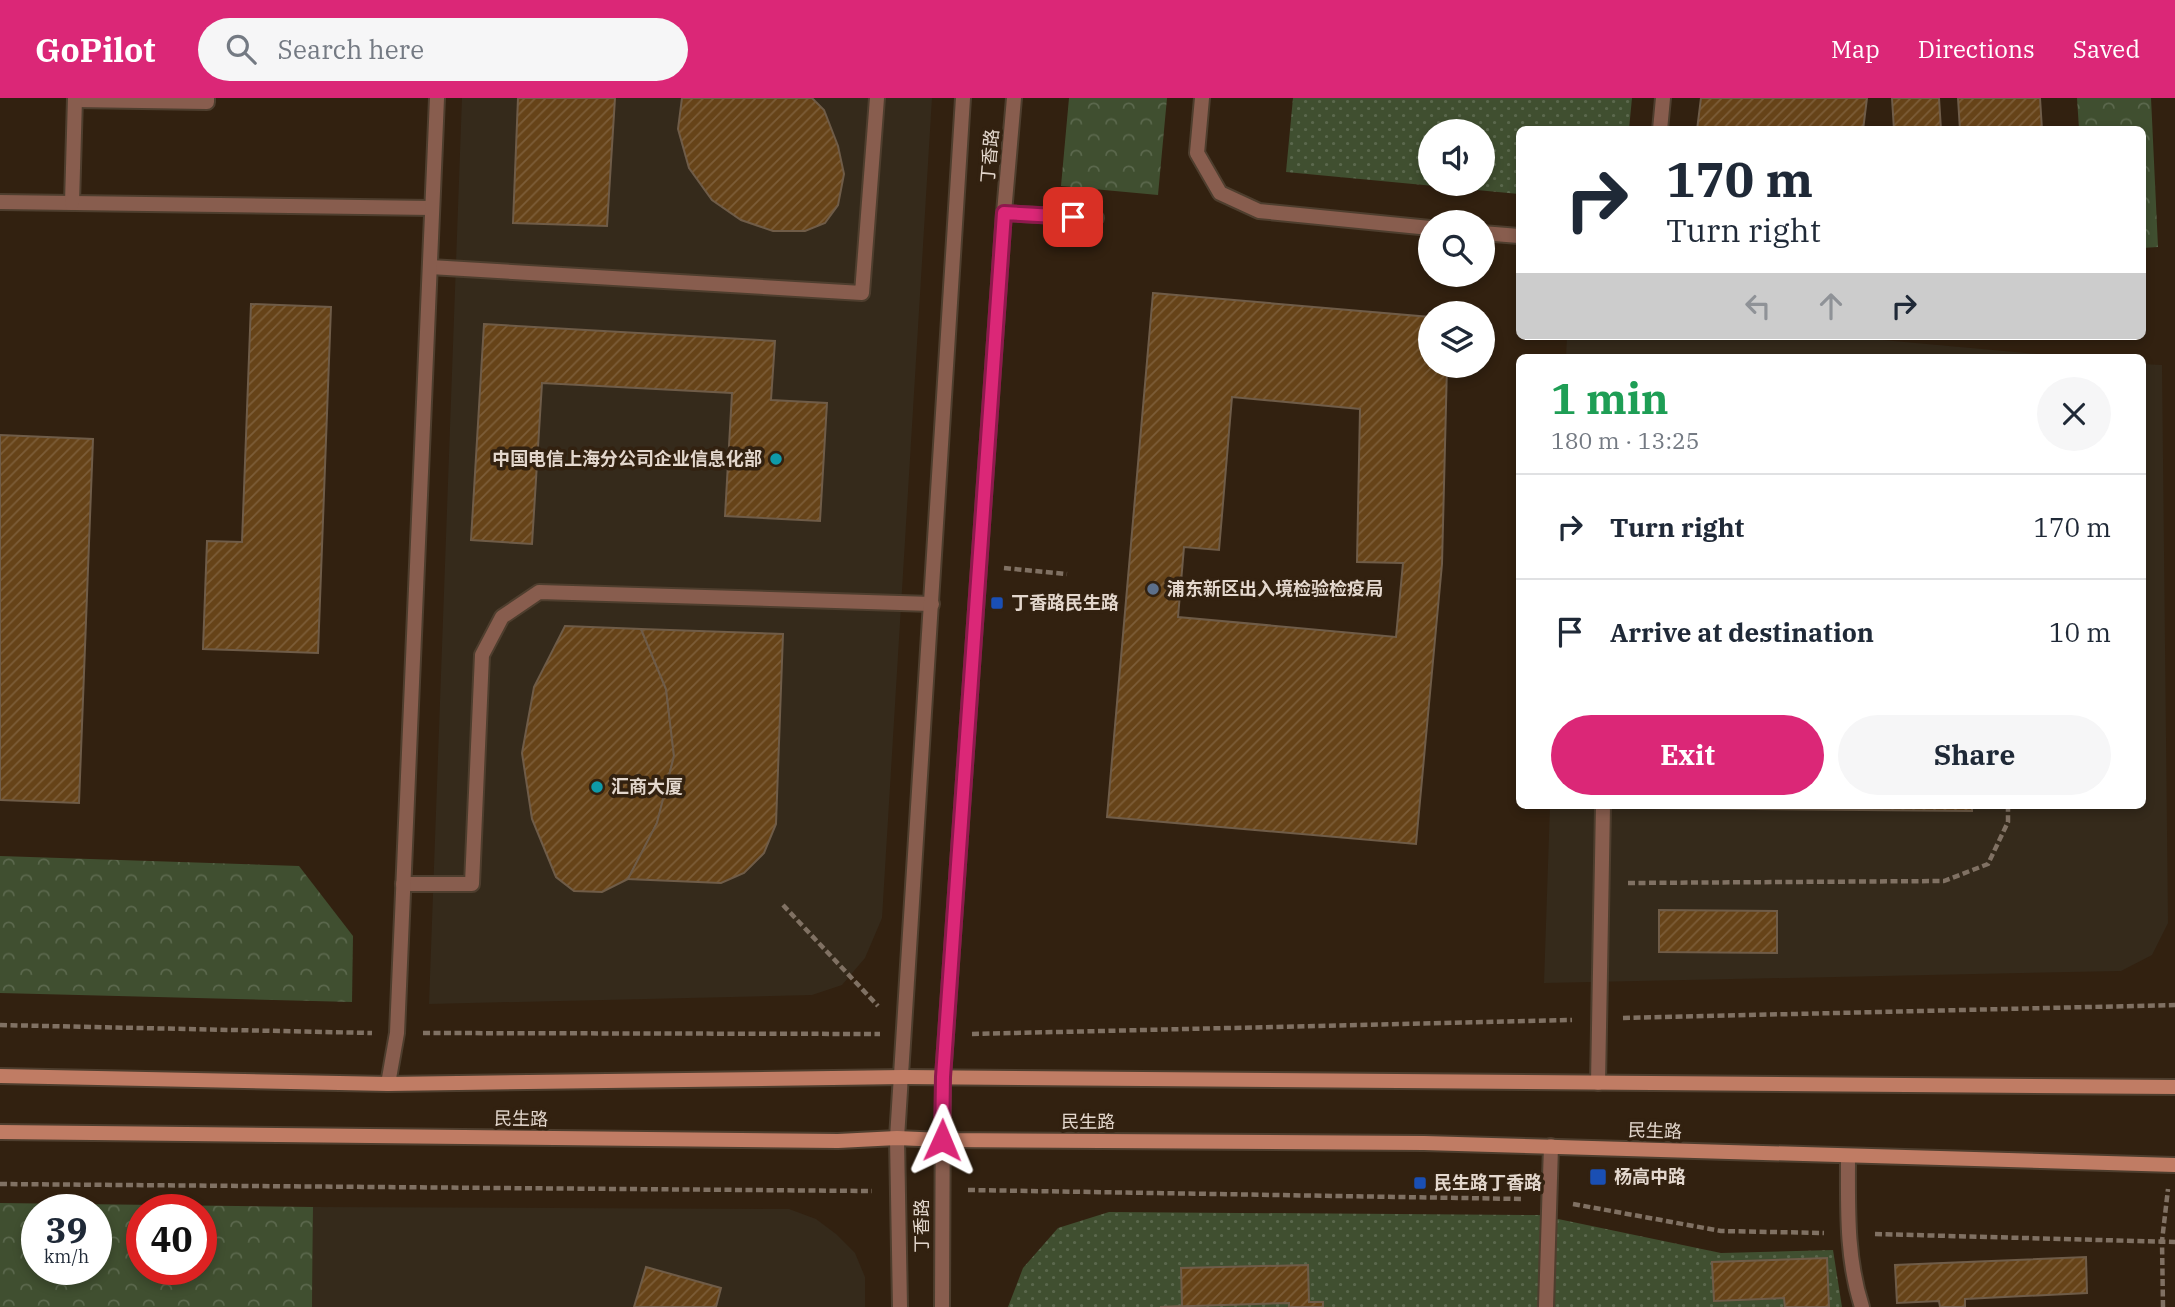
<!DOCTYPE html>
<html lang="en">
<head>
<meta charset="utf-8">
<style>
  :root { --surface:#fff; --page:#f6f6f7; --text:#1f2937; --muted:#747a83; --line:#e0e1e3; --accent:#db2777 }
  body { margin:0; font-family:"IBM Plex Serif","Noto Sans SC",serif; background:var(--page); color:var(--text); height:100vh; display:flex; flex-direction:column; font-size:26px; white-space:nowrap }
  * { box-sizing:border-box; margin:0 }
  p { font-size:23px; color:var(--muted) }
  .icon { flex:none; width:38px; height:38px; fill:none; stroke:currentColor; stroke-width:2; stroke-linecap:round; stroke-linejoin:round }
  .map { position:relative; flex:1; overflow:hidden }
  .details { position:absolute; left:1516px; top:256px; width:630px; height:455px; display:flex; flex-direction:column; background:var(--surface); border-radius:10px; box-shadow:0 4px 10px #0003 }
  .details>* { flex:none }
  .guide { position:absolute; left:1516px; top:28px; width:630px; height:214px; border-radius:10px; box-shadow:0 4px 10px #0003; background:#fff; color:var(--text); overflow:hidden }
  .fabs { position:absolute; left:1418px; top:21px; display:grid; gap:14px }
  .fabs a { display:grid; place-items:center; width:77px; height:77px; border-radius:50%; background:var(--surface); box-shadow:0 4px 10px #0003; font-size:35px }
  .speed { position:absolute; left:21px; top:1096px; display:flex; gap:14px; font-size:35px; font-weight:700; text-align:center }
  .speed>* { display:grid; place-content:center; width:91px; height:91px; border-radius:50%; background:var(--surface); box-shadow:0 4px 10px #0003; line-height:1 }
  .speed small { font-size:18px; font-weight:400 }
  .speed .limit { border:10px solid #d22; background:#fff; color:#111 }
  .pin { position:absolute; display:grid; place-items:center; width:60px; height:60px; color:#fff; margin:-30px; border-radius:14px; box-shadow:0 4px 10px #0006 }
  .me { position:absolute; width:77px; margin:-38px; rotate:1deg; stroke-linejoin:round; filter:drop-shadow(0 0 5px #0008) }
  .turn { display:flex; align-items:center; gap:24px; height:147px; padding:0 35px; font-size:32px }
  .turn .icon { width:91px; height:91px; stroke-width:2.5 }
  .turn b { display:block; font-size:49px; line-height:60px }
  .lanes { display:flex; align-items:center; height:66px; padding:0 35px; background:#0003; justify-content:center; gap:35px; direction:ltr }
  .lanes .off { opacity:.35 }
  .round { display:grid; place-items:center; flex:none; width:74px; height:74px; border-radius:37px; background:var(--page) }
  .overview { display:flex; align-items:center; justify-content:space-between; height:119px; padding:0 35px }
  h1 { font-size:42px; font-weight:700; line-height:52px; color:#1e9e55 }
  .action { display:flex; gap:14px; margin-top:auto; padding:14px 35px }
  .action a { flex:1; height:80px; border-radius:42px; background:var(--accent); color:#fff; font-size:28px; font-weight:700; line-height:80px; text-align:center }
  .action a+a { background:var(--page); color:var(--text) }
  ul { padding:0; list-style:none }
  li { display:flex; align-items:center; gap:21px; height:105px; padding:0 35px; border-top:2px solid var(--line) }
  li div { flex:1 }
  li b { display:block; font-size:26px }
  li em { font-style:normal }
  header { display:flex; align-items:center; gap:42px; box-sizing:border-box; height:98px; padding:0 35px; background:var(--accent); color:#fff }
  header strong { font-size:33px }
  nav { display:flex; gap:38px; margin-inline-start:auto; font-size:24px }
  .search { width:490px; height:63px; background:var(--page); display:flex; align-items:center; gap:18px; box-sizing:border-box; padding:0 24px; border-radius:38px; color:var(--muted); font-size:26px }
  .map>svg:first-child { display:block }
  .commercial { fill:#352a1b }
  .grass { fill:url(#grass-dots); fill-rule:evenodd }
  .forest { fill:url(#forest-crowns); fill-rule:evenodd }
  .building { fill:url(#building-hatch); stroke:#6f5c48; stroke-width:2; fill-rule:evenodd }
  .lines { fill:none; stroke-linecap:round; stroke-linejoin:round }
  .service-casing { stroke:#4e3e2e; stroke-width:18 }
  .tertiary-casing { stroke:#4e3e2e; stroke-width:18 }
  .secondary-casing { stroke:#4e3e2e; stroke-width:18 }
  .path { stroke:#807163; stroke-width:4.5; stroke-dasharray:7 3.5; stroke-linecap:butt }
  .service { stroke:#885d4e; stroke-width:14 }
  .tertiary { stroke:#885d4e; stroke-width:14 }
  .secondary { stroke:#c07c64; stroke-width:14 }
  .route-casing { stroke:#8e194d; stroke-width:18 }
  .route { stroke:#db2777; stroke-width:12 }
  .culture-dot { fill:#0f9aa8; stroke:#322110; stroke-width:2.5 }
  .service-dot { fill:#5c6f8a; stroke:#322110; stroke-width:2.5 }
  .transit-dot { fill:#1a4fb4; stroke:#322110; stroke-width:2.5 }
  .labels { text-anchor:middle; stroke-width:7; stroke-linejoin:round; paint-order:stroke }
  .street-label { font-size:18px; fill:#e3d7cd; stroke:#322110 }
  .poi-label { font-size:18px; font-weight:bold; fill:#e3d7cd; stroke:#322110; text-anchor:start }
</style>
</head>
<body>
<header>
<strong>GoPilot</strong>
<div class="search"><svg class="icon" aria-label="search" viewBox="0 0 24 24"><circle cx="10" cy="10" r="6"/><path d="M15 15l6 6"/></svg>Search here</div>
<nav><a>Map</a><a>Directions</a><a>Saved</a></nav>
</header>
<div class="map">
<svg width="2175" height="1209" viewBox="0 0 2175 1209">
  <defs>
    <pattern id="grass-dots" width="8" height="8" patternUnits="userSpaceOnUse" patternTransform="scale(1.75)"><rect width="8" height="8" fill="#404f30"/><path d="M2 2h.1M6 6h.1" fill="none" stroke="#5b684d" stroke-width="1.8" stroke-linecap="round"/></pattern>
    <pattern id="forest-crowns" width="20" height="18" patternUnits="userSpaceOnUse" patternTransform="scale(1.75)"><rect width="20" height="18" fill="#404f30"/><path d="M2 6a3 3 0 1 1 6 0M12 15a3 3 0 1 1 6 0" fill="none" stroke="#5b684d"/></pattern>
    <pattern id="building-hatch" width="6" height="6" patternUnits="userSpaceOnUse" patternTransform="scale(1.75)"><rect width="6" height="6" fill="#664318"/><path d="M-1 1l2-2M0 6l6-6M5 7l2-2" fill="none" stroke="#7c5d38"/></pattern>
  </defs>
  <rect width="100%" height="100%" fill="#322110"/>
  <g class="commercial">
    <polygon points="462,0 932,0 882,820 865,860 842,887 812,897 429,906"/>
    <polygon points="1567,238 1839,238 2070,259 1566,259"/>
    <polygon points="2142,266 2162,267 2168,825 2152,857 2121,873 1544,885 1550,707 2142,707"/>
    <polygon points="313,1109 789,1111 816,1121 836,1136 855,1155 865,1179 865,1209 312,1209"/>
  </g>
  <g class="grass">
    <path d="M1293,0H1632L1629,31L1519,32V96L1286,74ZM1430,33H1482V86H1430Z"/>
    <polygon points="1109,1114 1539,1117 1721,1155 1833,1152 1842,1209 1008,1209 1023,1170 1058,1130"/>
  </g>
  <g class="forest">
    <polygon points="1069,0 1167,0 1158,97 1061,88"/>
    <polygon points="2077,0 2151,0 2158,149 2142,150 2142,32 2079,31"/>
    <polygon points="0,758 299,768 353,838 352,904 0,895"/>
    <path d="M0,1105L313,1109L312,1209H0ZM37,1111H96V1171H37ZM142,1111H201V1171H142Z"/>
  </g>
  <g class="building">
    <polygon points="518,0 615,0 607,128 513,125"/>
    <polygon points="682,0 812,0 824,12 838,48 844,76 838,107 825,125 805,133 773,133 741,122 712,102 689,70 678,31"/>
    <polygon points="1701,0 1867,0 1863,32 1697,32"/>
    <polygon points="1892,0 1939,0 1941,32 1894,32"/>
    <polygon points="1958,0 2040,0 2042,32 1960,32"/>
    <path d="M1153,195L1430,219V268H1447L1442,466L1416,746L1107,719ZM1232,299L1360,311L1357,464L1403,465L1396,539L1178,519L1184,449L1219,452Z"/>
    <polygon points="251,206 331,209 318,555 203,551 207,443 242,444"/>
    <polygon points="484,226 775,243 771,302 827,305 820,423 725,418 732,295 542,285 532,446 471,442"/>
    <polygon points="0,337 93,341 79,705 0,702"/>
    <polygon points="565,528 641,531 666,591 674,658 657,725 628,781 602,794 574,793 556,779 532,721 522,655 534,589"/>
    <polygon points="641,531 783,536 776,726 764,755 744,775 721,785 628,781 657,725 674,658 666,591"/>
    <polygon points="1646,707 1972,707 1972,713 1646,710"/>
    <polygon points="1659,812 1777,813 1777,855 1659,854"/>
    <polygon points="2086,1159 2087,1195 1965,1201 1965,1209 1940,1209 1939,1203 1897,1205 1895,1167"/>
    <polygon points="1827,1160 1829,1209 1785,1209 1784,1200 1714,1203 1712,1164"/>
    <polygon points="1308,1167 1309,1204 1323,1204 1323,1209 1289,1209 1289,1205 1160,1209 1182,1208 1181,1170"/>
    <polygon points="646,1169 721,1190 716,1209 634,1209"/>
  </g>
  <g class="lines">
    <defs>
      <g id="service">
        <polyline points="1202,0 1197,55 1220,95 1259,113 1430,130"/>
        <polyline points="75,2 207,4 207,0"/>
        <polyline points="1660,32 1663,0"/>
        <polyline points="0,104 432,110"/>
        <polyline points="72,105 75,0"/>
        <polyline points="1004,115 1096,120"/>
        <polyline points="1482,135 1519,138"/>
        <polyline points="430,169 862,195 877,0"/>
        <polyline points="403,786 472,786 482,557 502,519 539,494 932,506"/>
        <polyline points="1598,985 1603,707"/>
        <polyline points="388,986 397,935 437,0"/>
        <path d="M1848,1058C1848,1109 1846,1160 1862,1209"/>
        <polyline points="1546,1209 1551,1048"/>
      </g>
      <g id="tertiary">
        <polyline points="900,1209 897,1040 963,0"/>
        <polyline points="942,1209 943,979 1004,115 1014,0"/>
      </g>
      <g id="secondary">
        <polyline points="0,978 388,986 903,979 2175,989"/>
        <polyline points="0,1034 838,1043 897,1040 942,1042 1424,1045 2175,1067"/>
      </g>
    </defs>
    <use href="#service" class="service-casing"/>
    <use href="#tertiary" class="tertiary-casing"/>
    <use href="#secondary" class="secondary-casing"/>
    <g class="path">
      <polyline points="1004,470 1067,476"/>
      <polyline points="1628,785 1944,783 1988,766 2008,724 2008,707"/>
      <polyline points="783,807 878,908"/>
      <polyline points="1623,920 2175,907"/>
      <polyline points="0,927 372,935"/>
      <polyline points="423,935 880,936"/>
      <polyline points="972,936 1572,922"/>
      <polyline points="0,1086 872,1093"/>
      <polyline points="968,1092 1523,1101"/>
      <polyline points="1573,1106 1721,1133 1824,1135"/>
      <polyline points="1875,1136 2175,1144"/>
      <polyline points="2163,1209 2162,1143 2168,1091"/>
    </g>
    <use href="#service" class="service"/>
    <use href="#tertiary" class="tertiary"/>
    <use href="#secondary" class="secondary"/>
  </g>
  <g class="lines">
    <defs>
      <polyline id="route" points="942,1042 943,979 1004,115 1073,119"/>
    </defs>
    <use href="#route" class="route-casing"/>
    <use href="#route" class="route"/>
  </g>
  <g class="culture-dot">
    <circle cx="776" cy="361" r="7"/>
    <circle cx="597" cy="689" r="7"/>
  </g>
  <circle class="service-dot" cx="1153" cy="491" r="7"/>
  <g class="transit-dot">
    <rect x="990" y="498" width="14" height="14" rx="3.5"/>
    <rect x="1589" y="1070" width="18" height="18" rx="3.5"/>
    <rect x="1413" y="1078" width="14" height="14" rx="3.5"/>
  </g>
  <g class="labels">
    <g class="street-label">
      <text transform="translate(990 58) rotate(-85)" y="6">丁香路</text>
      <text transform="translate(521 1021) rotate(1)" y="6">民生路</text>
      <text x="1088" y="1030">民生路</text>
      <text transform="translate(1655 1033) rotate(2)" y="6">民生路</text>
      <text transform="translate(922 1128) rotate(-90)" y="6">丁香路</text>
    </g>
    <g class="poi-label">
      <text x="762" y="367" text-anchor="end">中国电信上海分公司企业信息化部</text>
      <text x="1167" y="497">浦东新区出入境检验检疫局</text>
      <text x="1011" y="511">丁香路民生路</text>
      <text x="611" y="695">汇商大厦</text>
      <text x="1614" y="1085">杨高中路</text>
      <text x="1434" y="1091">民生路丁香路</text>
    </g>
  </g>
</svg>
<div class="fabs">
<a><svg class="icon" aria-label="sound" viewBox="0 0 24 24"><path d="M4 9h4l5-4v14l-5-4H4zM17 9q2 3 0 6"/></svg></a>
<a><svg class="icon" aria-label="search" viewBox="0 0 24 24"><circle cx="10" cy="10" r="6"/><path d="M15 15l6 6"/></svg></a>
<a><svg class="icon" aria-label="layers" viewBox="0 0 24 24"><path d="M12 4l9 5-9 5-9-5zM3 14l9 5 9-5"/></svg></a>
</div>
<div class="speed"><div>39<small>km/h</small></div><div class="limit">40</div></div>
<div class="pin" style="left:1073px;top:119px;background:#d93025"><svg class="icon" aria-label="arrive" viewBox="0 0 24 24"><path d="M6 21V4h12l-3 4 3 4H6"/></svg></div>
<svg class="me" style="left:942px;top:1042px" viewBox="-20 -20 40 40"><path d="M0-17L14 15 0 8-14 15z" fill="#db2777" stroke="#fff" stroke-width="4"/></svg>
<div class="guide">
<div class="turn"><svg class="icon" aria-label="right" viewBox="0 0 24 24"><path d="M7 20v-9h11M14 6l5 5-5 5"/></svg><div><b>170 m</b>Turn right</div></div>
<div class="lanes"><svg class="icon off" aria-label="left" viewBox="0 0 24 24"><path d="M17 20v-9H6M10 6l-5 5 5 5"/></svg><svg class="icon off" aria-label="ahead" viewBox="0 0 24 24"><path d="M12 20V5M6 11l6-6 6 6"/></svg><svg class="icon" aria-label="right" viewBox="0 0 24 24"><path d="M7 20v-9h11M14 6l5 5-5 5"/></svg></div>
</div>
<section class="details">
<div class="overview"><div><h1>1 min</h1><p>180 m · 13:25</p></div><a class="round"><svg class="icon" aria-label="close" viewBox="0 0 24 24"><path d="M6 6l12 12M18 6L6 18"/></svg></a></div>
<ul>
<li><svg class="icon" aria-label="right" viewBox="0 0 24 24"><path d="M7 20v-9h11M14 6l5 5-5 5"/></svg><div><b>Turn right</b></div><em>170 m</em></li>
<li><svg class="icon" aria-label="arrive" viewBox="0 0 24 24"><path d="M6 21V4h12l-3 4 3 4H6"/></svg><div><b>Arrive at destination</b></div><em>10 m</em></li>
</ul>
<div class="action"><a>Exit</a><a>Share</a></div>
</section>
</div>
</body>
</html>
